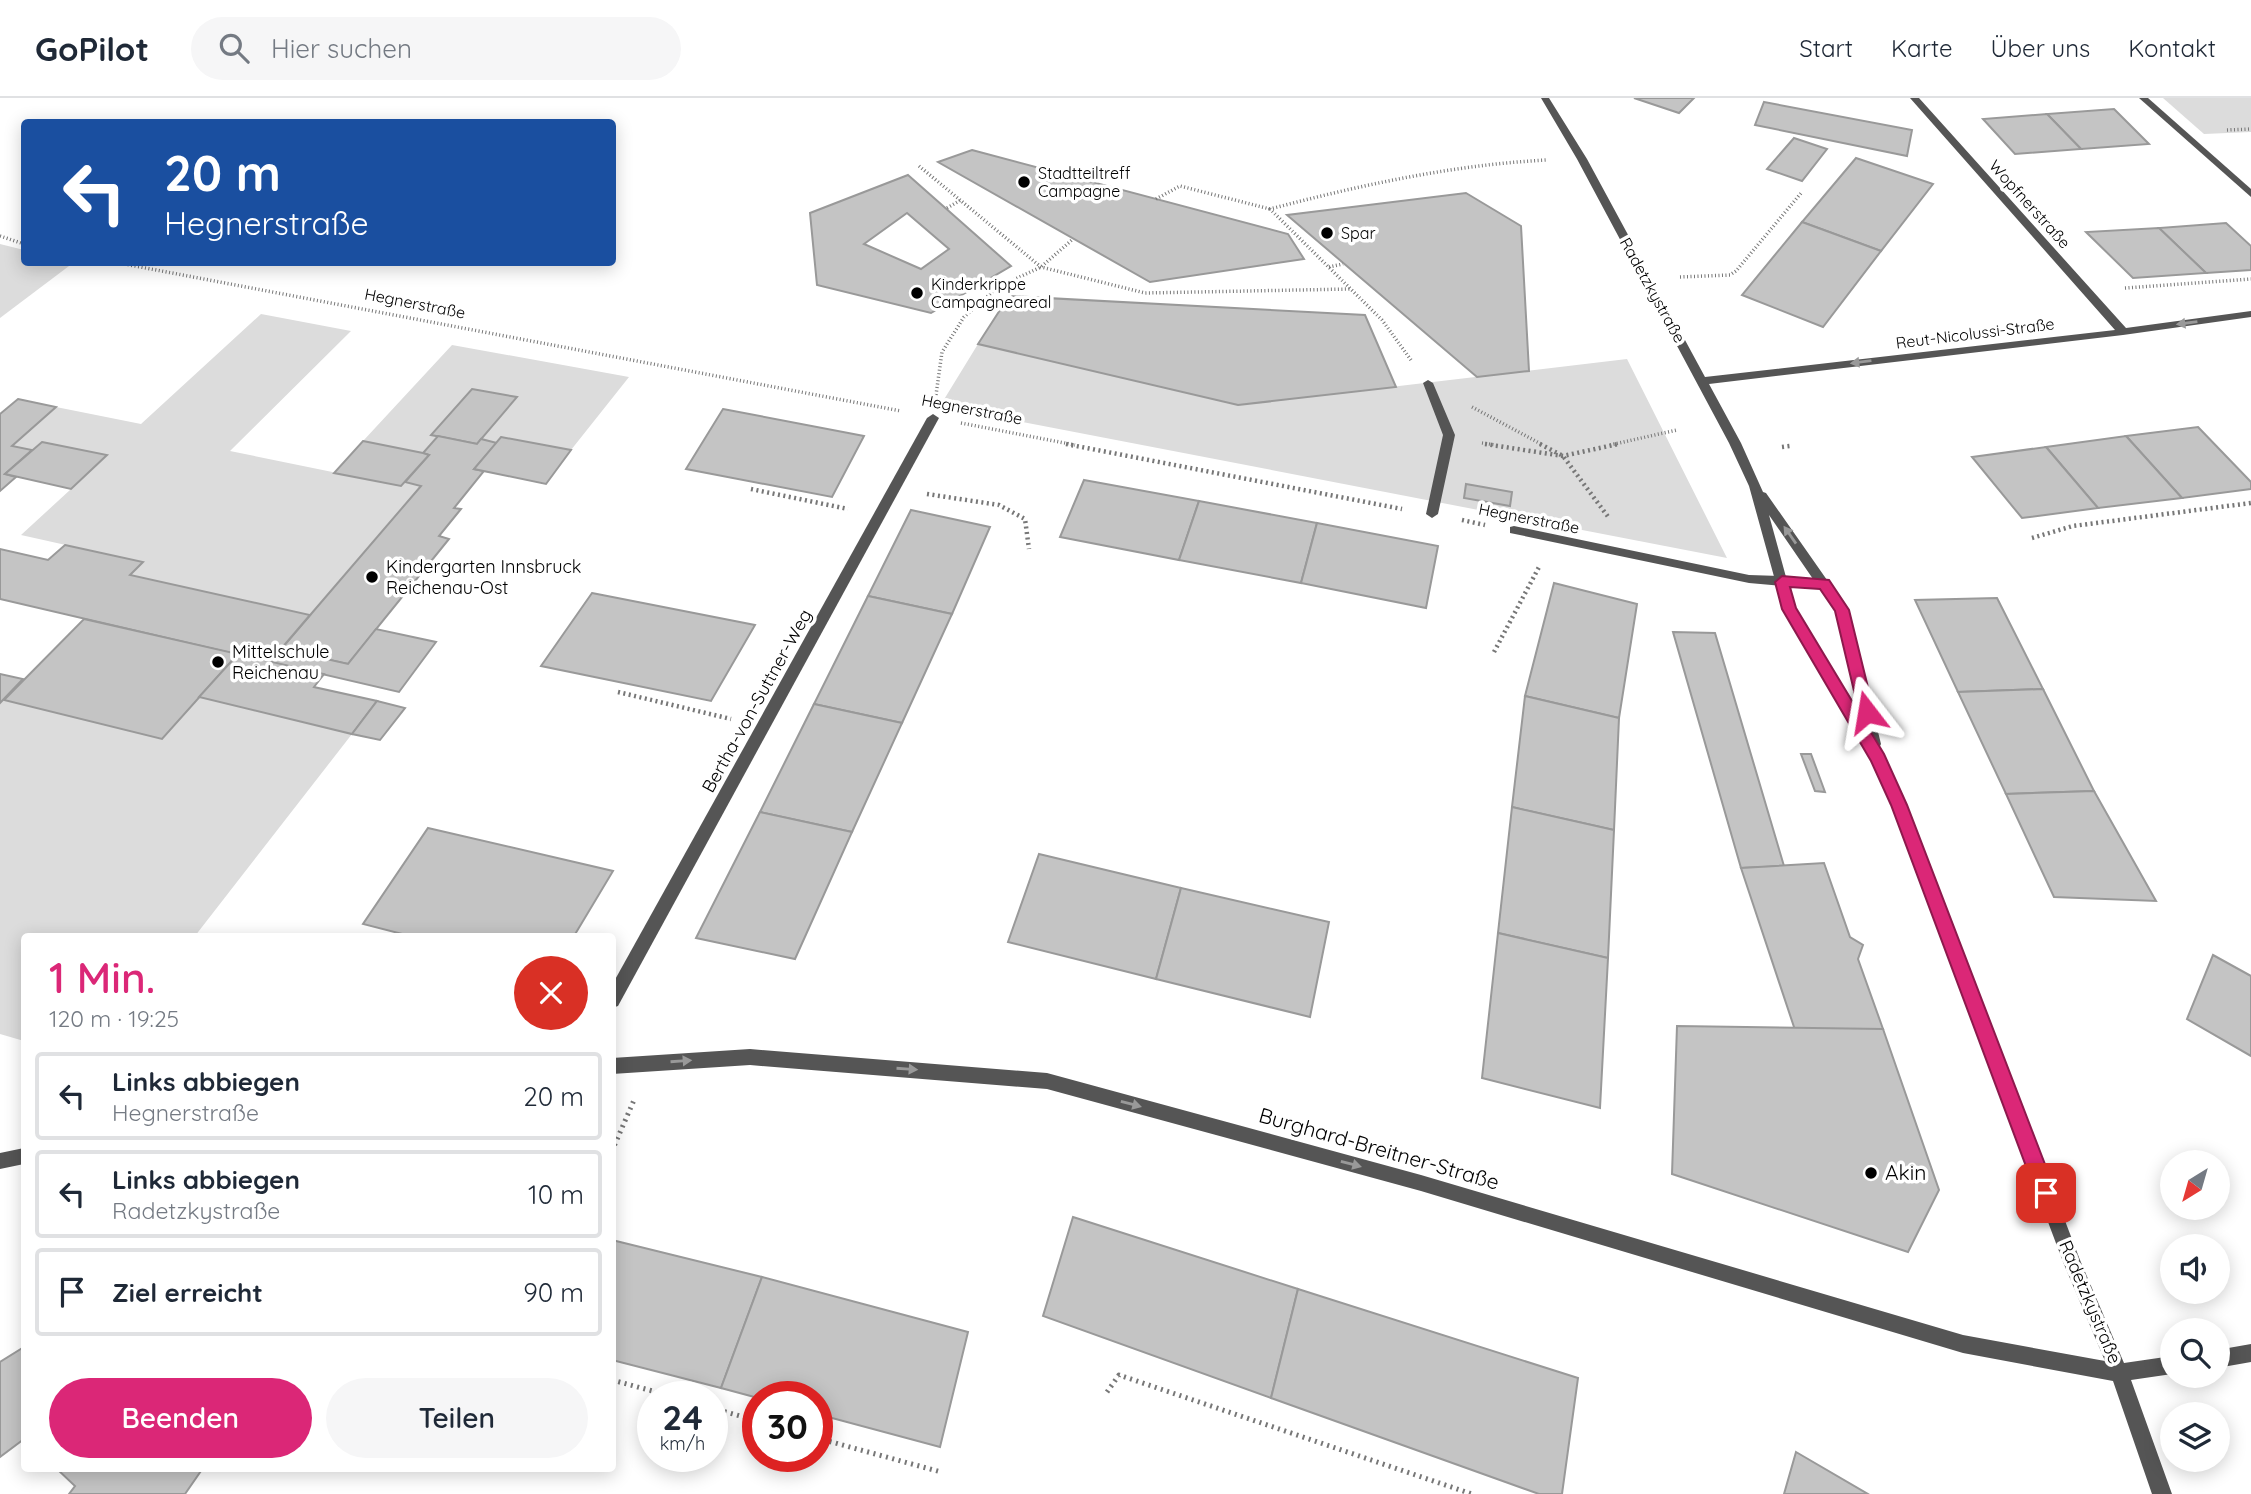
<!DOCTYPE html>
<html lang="de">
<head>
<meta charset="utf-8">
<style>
  :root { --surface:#fff; --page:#f6f6f7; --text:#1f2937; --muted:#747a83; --line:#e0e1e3; --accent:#db2777 }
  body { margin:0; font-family:Quicksand,sans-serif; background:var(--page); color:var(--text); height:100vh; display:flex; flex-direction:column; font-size:26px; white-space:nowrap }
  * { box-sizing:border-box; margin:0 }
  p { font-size:23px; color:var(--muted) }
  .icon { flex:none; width:38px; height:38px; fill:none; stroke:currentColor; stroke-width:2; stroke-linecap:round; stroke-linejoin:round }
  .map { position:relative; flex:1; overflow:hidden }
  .side { position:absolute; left:21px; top:835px; width:595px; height:539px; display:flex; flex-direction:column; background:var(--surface); border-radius:7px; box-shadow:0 4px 18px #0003 }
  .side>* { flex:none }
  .hud { position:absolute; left:21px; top:21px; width:595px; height:147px; border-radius:7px; box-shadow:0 4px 18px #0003; background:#1a4fa0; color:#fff; overflow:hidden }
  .needle { width:46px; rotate:217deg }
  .fabs { position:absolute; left:2160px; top:1052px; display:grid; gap:14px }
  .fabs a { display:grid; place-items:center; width:70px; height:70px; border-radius:50%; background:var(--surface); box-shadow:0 4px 18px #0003; font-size:35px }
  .speed { position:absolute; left:637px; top:1283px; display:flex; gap:14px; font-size:35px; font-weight:700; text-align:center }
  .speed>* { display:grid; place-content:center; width:91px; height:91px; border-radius:50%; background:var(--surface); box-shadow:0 4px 18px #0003; line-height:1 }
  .speed small { font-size:18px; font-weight:400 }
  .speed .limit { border:10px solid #d22; background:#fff; color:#111 }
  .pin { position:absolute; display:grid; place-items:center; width:60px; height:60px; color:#fff; margin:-30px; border-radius:14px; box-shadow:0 4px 10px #0006 }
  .me { position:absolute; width:77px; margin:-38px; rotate:346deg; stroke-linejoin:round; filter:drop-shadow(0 0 5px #0008) }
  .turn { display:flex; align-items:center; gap:24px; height:147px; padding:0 28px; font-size:32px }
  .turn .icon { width:91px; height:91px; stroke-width:2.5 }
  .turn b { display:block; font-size:49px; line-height:60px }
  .round { display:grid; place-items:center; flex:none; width:74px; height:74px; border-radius:37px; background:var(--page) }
  .head { display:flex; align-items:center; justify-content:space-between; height:119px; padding:0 28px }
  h1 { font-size:42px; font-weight:600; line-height:52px; color:var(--accent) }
  .action { display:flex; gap:14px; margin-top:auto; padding:14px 28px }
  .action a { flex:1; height:80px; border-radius:42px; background:var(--accent); color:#fff; font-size:28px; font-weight:600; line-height:80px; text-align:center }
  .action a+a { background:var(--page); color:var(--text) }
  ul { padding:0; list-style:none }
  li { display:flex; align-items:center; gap:21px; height:88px; margin:0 14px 10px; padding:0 14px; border:4px solid var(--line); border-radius:7px }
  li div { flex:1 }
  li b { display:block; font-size:26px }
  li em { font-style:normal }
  header { display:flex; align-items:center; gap:42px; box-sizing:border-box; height:98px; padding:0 35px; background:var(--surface); border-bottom:2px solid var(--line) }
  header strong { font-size:33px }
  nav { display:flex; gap:38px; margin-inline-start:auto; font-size:24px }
  .search { width:490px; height:63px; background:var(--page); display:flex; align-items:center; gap:18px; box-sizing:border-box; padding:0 24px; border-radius:38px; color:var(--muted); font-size:26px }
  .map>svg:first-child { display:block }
  .green { fill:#dcdcdc }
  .building { fill:#c4c4c4; stroke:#999; stroke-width:2; fill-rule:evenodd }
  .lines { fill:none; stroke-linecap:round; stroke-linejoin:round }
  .path-far2 { stroke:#777; stroke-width:3.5; stroke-dasharray:1 2.5; stroke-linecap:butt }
  .path-far1 { stroke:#777; stroke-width:4.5; stroke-dasharray:2 3.5; stroke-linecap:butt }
  .path { stroke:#777; stroke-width:5; stroke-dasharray:2 4.5; stroke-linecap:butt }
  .lane { fill:#555; fill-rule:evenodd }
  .street { fill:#555; fill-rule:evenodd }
  .oneway { fill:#999 }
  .route { fill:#db2777; stroke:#8e194d; stroke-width:2 }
  .poi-dot { fill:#000; stroke:#fff; stroke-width:2.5 }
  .labels { text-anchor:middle; stroke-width:7; stroke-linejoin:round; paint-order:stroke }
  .far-poi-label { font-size:16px; fill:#000; stroke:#fff; text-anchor:start }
  .far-street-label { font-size:16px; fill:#000; stroke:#fff }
  .poi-label { font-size:18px; fill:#000; stroke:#fff; text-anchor:start }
  .street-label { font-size:18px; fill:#000; stroke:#fff }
  .near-street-label { font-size:21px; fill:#000; stroke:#fff }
  .near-poi-label { font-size:21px; fill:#000; stroke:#fff; text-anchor:start }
</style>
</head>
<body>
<header>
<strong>GoPilot</strong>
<div class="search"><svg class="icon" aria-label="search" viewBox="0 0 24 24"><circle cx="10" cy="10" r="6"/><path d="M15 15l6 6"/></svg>Hier suchen</div>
<nav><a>Start</a><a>Karte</a><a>Über uns</a><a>Kontakt</a></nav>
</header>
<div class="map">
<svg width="2251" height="1396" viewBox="0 0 2251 1396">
  <rect width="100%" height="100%" fill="#fff"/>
  <g class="green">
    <polygon points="2163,0 2251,0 2251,34 2204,36"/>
    <polygon points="0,146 24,152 24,164 68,165 69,168 0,220"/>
    <polygon points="261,216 351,233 230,353 401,388 405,384 421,388 310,517 130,477 142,464 21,437 107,358 42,344 32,352 12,348 56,309 141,326"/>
    <polygon points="978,246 1238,307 1627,261 1727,460 940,308"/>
    <polygon points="452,247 629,279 571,352 502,339 497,345 481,341 516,299 472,291 431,337 438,338 423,355 363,343"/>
    <polygon points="199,599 352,636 195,838 24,838 24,943 0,936 0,605 4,602 162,641"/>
  </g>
  <g class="building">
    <polygon points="1634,0 1694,0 1679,15"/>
    <polygon points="1764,4 1912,32 1907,58 1755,27"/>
    <polygon points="2114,11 2149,46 2081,51 2047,16"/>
    <polygon points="2047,16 2081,51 2015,56 1983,21"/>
    <polygon points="1794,40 1827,51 1802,83 1767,71"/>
    <polygon points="972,52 1288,136 1304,161 1150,184 938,64"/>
    <polygon points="1856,60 1933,86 1881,153 1802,124"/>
    <path d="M908,77L1011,168L931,215L817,187L810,115ZM907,115L949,151L921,171L864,146Z"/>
    <polygon points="1466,95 1521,128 1529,273 1477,279 1287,117"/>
    <polygon points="1802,124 1881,153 1823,229 1742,197"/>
    <polygon points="2226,125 2251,148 2251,172 2206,175 2159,130"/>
    <polygon points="2159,130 2206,175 2133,180 2086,134"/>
    <polygon points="1009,198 1365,217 1396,289 1238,307 978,246"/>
    <polygon points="472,291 517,299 477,346 431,337"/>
    <polygon points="18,301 56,309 12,348 32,352 5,376 16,379 0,393 0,316"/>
    <polygon points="723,311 864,338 832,399 686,371"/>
    <polygon points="2198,329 2251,384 2251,391 2182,400 2126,338"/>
    <polygon points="438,338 477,346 481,341 497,345 474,371 484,373 454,410 461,411 439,438 449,441 348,566 281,551 421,388 405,384 429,357 423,355"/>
    <polygon points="2126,338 2182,400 2098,410 2046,349"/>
    <polygon points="501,339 571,352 546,386 474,371"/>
    <polygon points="363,343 423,355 429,357 401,388 334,375"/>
    <polygon points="42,344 107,357 71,391 5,376"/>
    <polygon points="2046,349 2098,410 2022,420 1972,359"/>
    <polygon points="1084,382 1199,403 1179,462 1060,439"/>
    <polygon points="1466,386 1512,394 1510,408 1464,400"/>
    <polygon points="1199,403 1317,425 1301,485 1179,462"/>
    <polygon points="911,412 990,429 952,516 868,498"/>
    <polygon points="1317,425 1438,448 1426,510 1301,485"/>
    <polygon points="65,447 143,464 130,477 310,517 281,551 348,566 376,531 436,544 399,594 0,501 0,451 48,462"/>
    <polygon points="1554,485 1637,506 1619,620 1525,598"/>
    <polygon points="592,495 755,527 711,603 541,568"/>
    <polygon points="868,498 952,516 902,625 814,606"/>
    <polygon points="1997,500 2043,591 1958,594 1915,502"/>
    <polygon points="84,521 238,556 162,641 4,602"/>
    <polygon points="1673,534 1715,535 1784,768 1741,770"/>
    <polygon points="238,556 324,576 314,589 377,603 352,636 199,599"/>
    <polygon points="0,576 23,581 0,605"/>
    <polygon points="2043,591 2094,693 2006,696 1958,594"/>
    <polygon points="1525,598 1619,620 1614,732 1512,709"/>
    <polygon points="377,603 405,610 380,642 352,636"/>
    <polygon points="814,606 902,625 852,734 760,714"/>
    <polygon points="1801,656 1811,656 1825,694 1815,693"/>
    <polygon points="2094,693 2156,803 2054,799 2006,696"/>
    <polygon points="1512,709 1614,732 1608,860 1498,835"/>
    <polygon points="760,714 852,734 795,861 696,840"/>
    <polygon points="428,730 613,773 574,838 410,838 363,826"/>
    <polygon points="1039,756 1181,790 1156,881 1008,844"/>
    <polygon points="1824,765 1850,839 1863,847 1858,861 1883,931 1795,932 1741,770"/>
    <polygon points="1181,790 1329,824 1310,919 1156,881"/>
    <polygon points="1498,835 1608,860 1600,1010 1482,980"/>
    <polygon points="2213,857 2251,878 2251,958 2187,921"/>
    <polygon points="1677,928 1883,931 1939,1092 1908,1154 1672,1076"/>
    <polygon points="1073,1119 1298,1191 1271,1300 1043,1218"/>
    <polygon points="612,1142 762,1179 721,1290 612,1262"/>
    <polygon points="762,1179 968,1234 940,1349 817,1316 817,1298 758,1300 721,1290"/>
    <polygon points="1298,1191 1578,1280 1562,1396 1539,1396 1271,1300"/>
    <polygon points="24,1249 24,1341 0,1359 0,1264"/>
    <polygon points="1796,1354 1868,1396 1784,1396"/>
    <polygon points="56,1370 203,1370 185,1396 69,1396 75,1388"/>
  </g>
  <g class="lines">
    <g class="path-far2">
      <polyline points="2227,32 2251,31"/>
      <polyline points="919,68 1041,169 1145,195 1350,191"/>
      <polyline points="1156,101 1180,88 1270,111"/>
      <polyline points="947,110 961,102"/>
      <polyline points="0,138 24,146"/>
      <polyline points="114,164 901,313"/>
      <polyline points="1329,169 1343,166"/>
      <polyline points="1680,179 1730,177 1736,173 1802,94"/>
      <polyline points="2125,190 2251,181"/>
      <path d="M1411,262L1382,222L1270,111C1361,87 1452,67 1546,62"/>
      <polyline points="936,297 942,254 964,219 998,189 1041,169 1073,141"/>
      <polyline points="1472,309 1543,347"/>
      <polyline points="961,325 1075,347"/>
      <polyline points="1482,345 1496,347"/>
      <polyline points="1610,347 1677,332"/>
    </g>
    <g class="path-far1">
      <polyline points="1066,346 1402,411"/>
      <polyline points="1485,346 1563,358 1618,346"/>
      <polyline points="1540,346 1563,358 1609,420"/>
      <polyline points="1782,349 1790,348"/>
      <polyline points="751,391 848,411"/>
      <polyline points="927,396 999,407 1025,421 1029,451"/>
      <polyline points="1462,422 1485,427"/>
      <polyline points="2032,440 2073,428 2251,405"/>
      <polyline points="1494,554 1539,469"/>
      <polyline points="618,594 731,621"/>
    </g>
    <g class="path">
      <polyline points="612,1053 634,1002"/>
      <polyline points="612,1282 671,1298"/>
      <polyline points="1107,1294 1119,1277 1472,1396"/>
      <polyline points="712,1310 758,1323"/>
      <polyline points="817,1340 941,1374"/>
    </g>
    <g class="lane">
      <polygon points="1428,282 1433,285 1455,337 1438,416 1432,420 1426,416 1443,337 1423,285"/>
      <polygon points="1514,428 1749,477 1782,478 1788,483 1782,488 1749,485 1510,435 1510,429"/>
    </g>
    <g class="street">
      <path d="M1541,0H1549L1587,61L1705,279L2115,232L1910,0H1919L2126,230L2251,213V219L2123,237L1709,286L1741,345L1763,394L1766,395L1848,512L1881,646L1879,650L1906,707L2080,1162L2124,1265L2172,1258V1276L2131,1282L2172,1396H2152L2113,1283L1963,1255L1421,1093L1047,991L750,967L612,976V960L750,951L1047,975L1421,1077L1963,1237L2105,1263L2063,1164L1892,707L1872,662L1783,511L1749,388L1729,345L1577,61ZM1769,417L1813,481L1786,479ZM1789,488L1820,490L1836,513L1861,620L1795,511Z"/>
      <polygon points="2139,0 2148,0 2251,91 2251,99"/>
      <polygon points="933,316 939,320 618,908 612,910 612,887 927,320"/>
      <polygon points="24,1050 24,1066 0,1071 0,1055"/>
      <polygon points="2251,1246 2251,1264 2217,1270 2217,1252"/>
    </g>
  </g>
  <defs><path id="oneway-solid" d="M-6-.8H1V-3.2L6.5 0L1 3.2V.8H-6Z" transform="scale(1.75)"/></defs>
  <g class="oneway">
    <use href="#oneway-solid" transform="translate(2187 225) rotate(172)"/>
    <use href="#oneway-solid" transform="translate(1861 264) rotate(173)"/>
    <use href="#oneway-solid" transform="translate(1790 437) rotate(-125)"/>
    <use href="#oneway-solid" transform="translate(681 963) rotate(-4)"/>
    <use href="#oneway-solid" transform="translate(907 971) rotate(4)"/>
    <use href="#oneway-solid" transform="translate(1131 1006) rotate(15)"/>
    <use href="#oneway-solid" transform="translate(1351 1066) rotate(15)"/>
  </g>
  <polygon class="route" points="1782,478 1829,482 1849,512 1874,614 1867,620 1859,614 1835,513 1820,491 1790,489 1796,510 1884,656 1907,707 2056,1095 2053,1102 2046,1105 2039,1102 2036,1095 1891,707 1871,663 1782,511 1775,484"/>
  <g class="poi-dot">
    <circle cx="1024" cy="84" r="7"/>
    <circle cx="1327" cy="135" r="7"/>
    <circle cx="917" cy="195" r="7"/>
    <circle cx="372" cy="479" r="7"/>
    <circle cx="218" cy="564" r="7"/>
    <circle cx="1871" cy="1075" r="7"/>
  </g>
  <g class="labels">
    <g class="far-poi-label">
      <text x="1038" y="81">Stadtteiltreff<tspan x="1038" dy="18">Campagne</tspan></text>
      <text x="1341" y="141">Spar</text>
      <text x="931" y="192">Kinderkrippe<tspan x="931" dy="18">Campagneareal</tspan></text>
    </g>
    <g class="far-street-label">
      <text transform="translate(2030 106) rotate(48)" y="6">Wopfnerstraße</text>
      <text transform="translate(1653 192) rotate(61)" y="6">Radetzkystraße</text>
      <text transform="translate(415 205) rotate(11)" y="6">Hegnerstraße</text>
      <text transform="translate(1975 235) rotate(-7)" y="6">Reut-Nicolussi-Straße</text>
      <text transform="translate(972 311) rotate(11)" y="6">Hegnerstraße</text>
      <text transform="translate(1529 420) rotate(11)" y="6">Hegnerstraße</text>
    </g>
    <g class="poi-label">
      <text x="386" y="475">Kindergarten Innsbruck<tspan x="386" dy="21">Reichenau-Ost</tspan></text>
      <text x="232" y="560">Mittelschule<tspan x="232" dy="21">Reichenau</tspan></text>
    </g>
    <g class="street-label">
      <text transform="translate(757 603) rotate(-61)" y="6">Bertha-von-Suttner-Weg</text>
      <text transform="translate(2090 1204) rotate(67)" y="6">Radetzkystraße</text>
    </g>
    <g class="near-street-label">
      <text transform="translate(1379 1051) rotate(16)" y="7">Burghard-Breitner-Straße</text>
    </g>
    <g class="near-poi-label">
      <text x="1885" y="1082">Akin</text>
    </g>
  </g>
</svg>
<div class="fabs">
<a><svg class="needle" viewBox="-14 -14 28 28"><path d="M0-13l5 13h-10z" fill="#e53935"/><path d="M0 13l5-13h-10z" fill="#747a83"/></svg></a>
<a><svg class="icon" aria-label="sound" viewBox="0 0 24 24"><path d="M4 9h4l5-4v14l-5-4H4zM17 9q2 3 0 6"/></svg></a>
<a><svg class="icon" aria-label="search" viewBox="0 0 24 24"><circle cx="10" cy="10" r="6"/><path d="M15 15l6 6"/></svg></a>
<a><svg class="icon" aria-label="layers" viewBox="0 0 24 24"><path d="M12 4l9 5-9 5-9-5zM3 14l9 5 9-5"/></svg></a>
</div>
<div class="speed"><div>24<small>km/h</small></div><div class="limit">30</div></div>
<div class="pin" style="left:2046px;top:1095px;background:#d93025"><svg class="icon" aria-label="arrive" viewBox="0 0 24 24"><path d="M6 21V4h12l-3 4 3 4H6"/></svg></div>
<svg class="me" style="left:1867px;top:614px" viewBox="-20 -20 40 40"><path d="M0-17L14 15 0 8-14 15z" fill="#db2777" stroke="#fff" stroke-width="4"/></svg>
<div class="hud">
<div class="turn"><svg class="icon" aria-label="left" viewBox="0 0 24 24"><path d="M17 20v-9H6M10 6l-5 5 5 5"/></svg><div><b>20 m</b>Hegnerstraße</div></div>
</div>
<section class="side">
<div class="head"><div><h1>1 Min.</h1><p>120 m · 19:25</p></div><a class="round" style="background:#d93025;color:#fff"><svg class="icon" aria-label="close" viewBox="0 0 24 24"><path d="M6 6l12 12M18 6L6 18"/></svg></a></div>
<ul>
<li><svg class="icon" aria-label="left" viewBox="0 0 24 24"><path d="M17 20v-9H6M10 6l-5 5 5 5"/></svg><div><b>Links abbiegen</b><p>Hegnerstraße</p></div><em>20 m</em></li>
<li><svg class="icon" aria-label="left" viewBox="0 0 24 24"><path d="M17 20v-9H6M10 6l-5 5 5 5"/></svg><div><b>Links abbiegen</b><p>Radetzkystraße</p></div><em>10 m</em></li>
<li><svg class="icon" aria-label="arrive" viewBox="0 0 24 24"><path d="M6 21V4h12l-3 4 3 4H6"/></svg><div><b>Ziel erreicht</b></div><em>90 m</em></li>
</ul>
<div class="action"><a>Beenden</a><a>Teilen</a></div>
</section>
</div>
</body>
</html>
